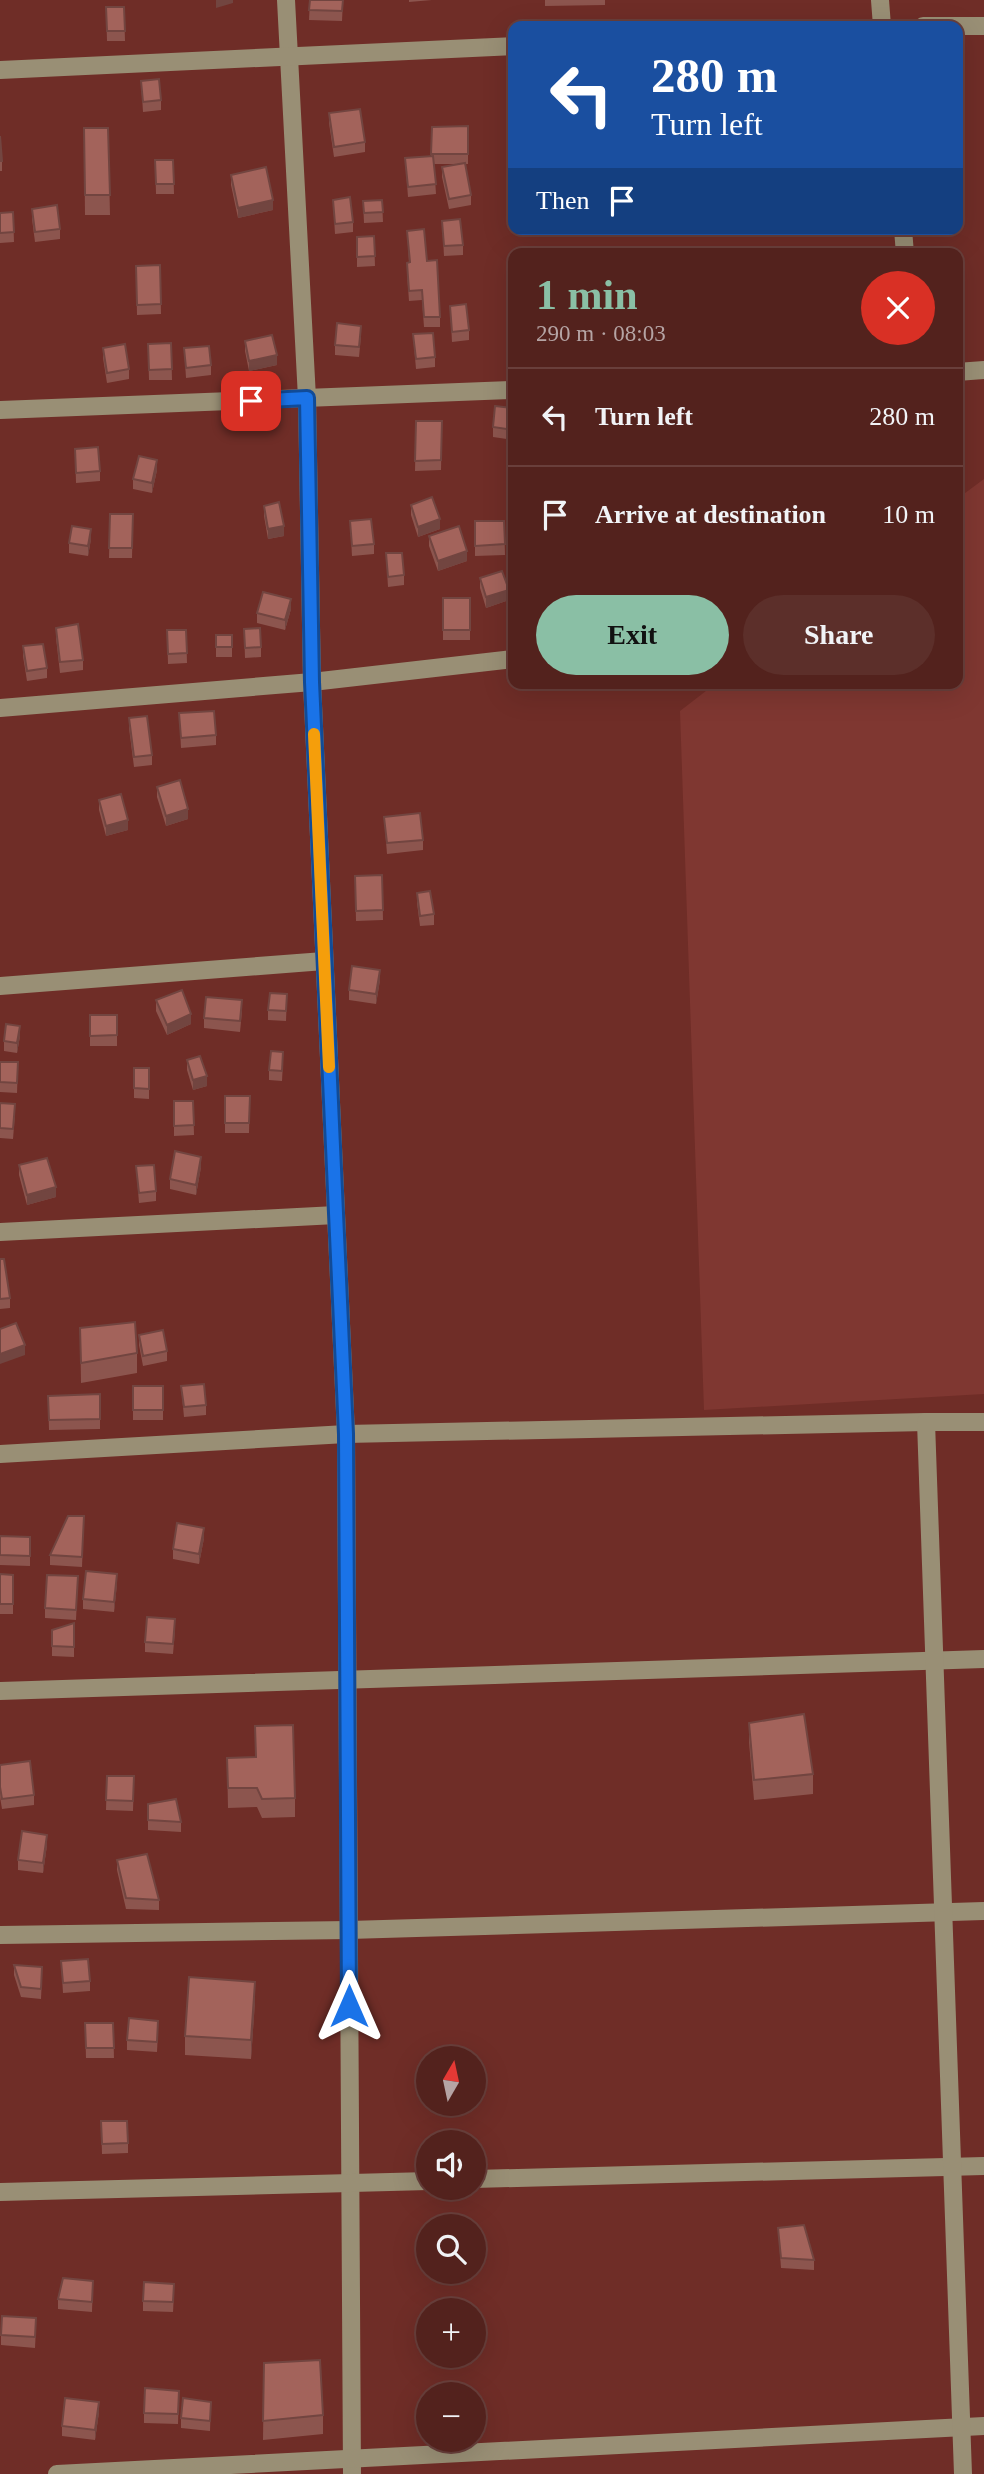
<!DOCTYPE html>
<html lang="en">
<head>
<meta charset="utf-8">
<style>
  :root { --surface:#53221d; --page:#5c2f2a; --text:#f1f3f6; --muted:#b5a4a4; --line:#693f3b; --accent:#8abfa5 }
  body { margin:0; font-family:Georgia,serif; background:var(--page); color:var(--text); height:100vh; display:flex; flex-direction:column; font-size:26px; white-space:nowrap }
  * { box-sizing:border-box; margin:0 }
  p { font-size:23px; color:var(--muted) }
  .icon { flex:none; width:38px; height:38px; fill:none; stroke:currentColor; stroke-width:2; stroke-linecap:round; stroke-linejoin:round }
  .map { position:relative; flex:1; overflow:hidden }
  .sheet { position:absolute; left:508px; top:248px; width:455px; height:441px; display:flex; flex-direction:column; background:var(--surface); border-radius:14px; box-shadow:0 7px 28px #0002,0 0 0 2px var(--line) }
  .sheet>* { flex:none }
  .hud { position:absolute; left:508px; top:21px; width:455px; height:214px; border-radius:14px; box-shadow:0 7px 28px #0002,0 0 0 2px var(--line); background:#1a4fa0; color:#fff; overflow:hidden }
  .needle { width:46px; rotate:9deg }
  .controls { position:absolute; left:416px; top:2046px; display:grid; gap:14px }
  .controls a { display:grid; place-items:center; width:70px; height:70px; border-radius:50%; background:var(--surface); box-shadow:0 7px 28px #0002,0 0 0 2px var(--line); font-size:35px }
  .pin { position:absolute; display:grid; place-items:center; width:60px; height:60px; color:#fff; margin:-30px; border-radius:14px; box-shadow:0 4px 10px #0006 }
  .me { position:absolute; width:77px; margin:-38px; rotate:0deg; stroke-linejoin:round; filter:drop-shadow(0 0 5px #0008) }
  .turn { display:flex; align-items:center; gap:24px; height:147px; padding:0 28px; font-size:32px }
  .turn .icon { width:91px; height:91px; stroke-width:2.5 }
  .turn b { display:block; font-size:49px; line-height:60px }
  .then { display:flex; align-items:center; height:66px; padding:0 28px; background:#0003; gap:14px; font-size:26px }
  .round { display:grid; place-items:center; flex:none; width:74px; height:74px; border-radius:37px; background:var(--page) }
  .head { display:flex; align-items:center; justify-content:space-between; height:119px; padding:0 28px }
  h1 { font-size:42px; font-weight:600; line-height:52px; color:var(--accent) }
  .button { display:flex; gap:14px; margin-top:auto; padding:14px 28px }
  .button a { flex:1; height:80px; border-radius:42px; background:var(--accent); color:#111; font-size:28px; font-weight:600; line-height:80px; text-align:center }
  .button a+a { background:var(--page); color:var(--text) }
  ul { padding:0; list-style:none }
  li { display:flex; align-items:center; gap:21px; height:98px; padding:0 28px; border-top:2px solid var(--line) }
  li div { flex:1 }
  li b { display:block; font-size:26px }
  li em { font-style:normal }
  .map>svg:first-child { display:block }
  .built { fill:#7f3731 }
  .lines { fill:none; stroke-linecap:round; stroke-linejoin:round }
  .minor { stroke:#998f75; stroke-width:18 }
  .wall { fill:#8c554e }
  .shaded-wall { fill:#724540 }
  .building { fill:#a3635b; stroke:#724540; stroke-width:2 }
  .route-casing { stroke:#114b97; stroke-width:18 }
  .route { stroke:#1a73e8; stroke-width:12 }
  .slow { stroke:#f59e0b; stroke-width:12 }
</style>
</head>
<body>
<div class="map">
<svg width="984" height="2474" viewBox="0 0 984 2474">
  <rect width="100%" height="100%" fill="#6f2d27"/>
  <polygon class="built" points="984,479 984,1394 704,1410 680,711 715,684 957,684 957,499"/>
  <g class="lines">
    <g class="minor">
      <polyline points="286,0 307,398 312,682 346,1434 352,2474"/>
      <polyline points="880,0 882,26"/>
      <polyline points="923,26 984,26"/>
      <polyline points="0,70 513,46"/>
      <polyline points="903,229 905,254"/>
      <polyline points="957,372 984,370"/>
      <polyline points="0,410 513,390"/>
      <polyline points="0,708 312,682 513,659"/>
      <polyline points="0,986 324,961"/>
      <polyline points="0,1232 336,1215"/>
      <polyline points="0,1454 346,1434 926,1422"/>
      <polyline points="0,1691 984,1659"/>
      <polyline points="0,1935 349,1930 984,1911"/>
      <polyline points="474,2179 984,2166"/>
      <polyline points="0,2192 429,2181"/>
      <polyline points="57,2474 984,2426"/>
      <polyline points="963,2474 926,1422 984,1422"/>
    </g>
  </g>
  <g class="wall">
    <polygon points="310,0 343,0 342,21 309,20"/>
    <polygon points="409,0 432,0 409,2"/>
    <polygon points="545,0 605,0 605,5 545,6"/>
    <polygon points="106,7 124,7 125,41 107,41"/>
    <polygon points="141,81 161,100 161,110 143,112"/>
    <polygon points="329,113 365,142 365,152 334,157 329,123"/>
    <polygon points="468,126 468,164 465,164 471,195 471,205 449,209 442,177 442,167 460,164 434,164 436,194 408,197 405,158 431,156 432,127"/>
    <polygon points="84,128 108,128 110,215 85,215"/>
    <polygon points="0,136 2,161 2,171 0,171"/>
    <polygon points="155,160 173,160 174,194 156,194"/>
    <polygon points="231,175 273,210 238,218 231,185"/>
    <polygon points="333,200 353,222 353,232 335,234"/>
    <polygon points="382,200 383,222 364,223 363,201"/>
    <polygon points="32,209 60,229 60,239 35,242 32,219"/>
    <polygon points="13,212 14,242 0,243 0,213"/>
    <polygon points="442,221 463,245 463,255 444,256"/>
    <polygon points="407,231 427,261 440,317 440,327 424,327 422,300 409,301 407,273 407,263 409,262"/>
    <polygon points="374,236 375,266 357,267 357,237"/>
    <polygon points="160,265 161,314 137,315 136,266"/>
    <polygon points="450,306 469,330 469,340 452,342"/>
    <polygon points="413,334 435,357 435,367 416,369"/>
    <polygon points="361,336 359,357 335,355 335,345"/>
    <polygon points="245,341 277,365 249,371 245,351"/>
    <polygon points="171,343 172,380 149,380 148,344"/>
    <polygon points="103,348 129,369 129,379 107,383 103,358"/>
    <polygon points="184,348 211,365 211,375 186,378"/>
    <polygon points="513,408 513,440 493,437 493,427"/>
    <polygon points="416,421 442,421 441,470 415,471"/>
    <polygon points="75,449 100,471 100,481 76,483"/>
    <polygon points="157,470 152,493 133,489 133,479"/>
    <polygon points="411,505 440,529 418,537 411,515"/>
    <polygon points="264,506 284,536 268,539 264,516"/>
    <polygon points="110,514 133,514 132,558 109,558"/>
    <polygon points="350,521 374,544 374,554 352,556"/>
    <polygon points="475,521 504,521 505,555 475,556"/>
    <polygon points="429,536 467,561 438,571 429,546"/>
    <polygon points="91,539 88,556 69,553 69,543"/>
    <polygon points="386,553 404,575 404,585 388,587"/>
    <polygon points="480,578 509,600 486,608 480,588"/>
    <rect x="443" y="598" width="27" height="42"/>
    <polygon points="291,609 285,630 257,623 257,613"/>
    <polygon points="56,628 83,660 83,670 60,673 56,638"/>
    <polygon points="244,629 261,647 261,657 245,658"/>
    <polygon points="167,630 186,630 187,663 168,664"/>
    <rect x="216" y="635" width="16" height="22"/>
    <polygon points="23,646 47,668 47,678 27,681 23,656"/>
    <polygon points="179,713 216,735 216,745 181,748"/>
    <polygon points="129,718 152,755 152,765 134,767 129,728"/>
    <polygon points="157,787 188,819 166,826 157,797"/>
    <polygon points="99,800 128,830 106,836 99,810"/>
    <polygon points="384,817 423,840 423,850 387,854"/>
    <polygon points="382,875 383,920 356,921 355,876"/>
    <polygon points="417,893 434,914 434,925 420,926 417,903"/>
    <polygon points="380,980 376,1004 349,1000 349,990"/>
    <polygon points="287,994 286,1021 268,1020 268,1010"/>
    <polygon points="156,1000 191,1024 167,1035 156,1011"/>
    <polygon points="242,1011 240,1032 204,1028 204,1018"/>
    <rect x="90" y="1015" width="27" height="31"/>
    <polygon points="20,1036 17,1053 4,1051 4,1041"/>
    <polygon points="187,1060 207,1086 193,1090 187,1070"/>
    <polygon points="0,1062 18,1062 17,1093 0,1092"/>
    <polygon points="283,1062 282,1081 269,1080 269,1070"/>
    <polygon points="134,1068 149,1068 149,1099 134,1098"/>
    <polygon points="225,1096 250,1096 249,1133 225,1133"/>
    <polygon points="174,1101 193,1101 194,1135 174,1136"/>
    <polygon points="0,1103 15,1114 13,1139 0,1138"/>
    <polygon points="19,1165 56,1197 27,1205 19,1175"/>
    <polygon points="136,1166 156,1191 156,1201 139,1203"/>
    <polygon points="201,1167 196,1195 170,1189 170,1179"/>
    <polygon points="0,1259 10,1298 10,1308 0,1309"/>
    <polygon points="80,1328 137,1353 137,1373 81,1383"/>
    <polygon points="139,1335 167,1351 167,1361 143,1366 139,1345"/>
    <rect x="133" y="1386" width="30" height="34"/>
    <polygon points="181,1386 206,1405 206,1415 184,1417"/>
    <polygon points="100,1394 100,1429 49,1430 48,1396"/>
    <polygon points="84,1516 82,1567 50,1565 50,1555"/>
    <polygon points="0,1536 30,1537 30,1566 0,1565"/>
    <polygon points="204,1538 199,1564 173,1559 173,1549"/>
    <polygon points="0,1574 13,1575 13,1614 0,1614"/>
    <polygon points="78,1576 76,1620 45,1618 45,1608"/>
    <polygon points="117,1584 114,1612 83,1609 83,1599"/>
    <polygon points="74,1623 74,1657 52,1656 52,1630"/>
    <polygon points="175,1630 173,1654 145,1652 145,1642"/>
    <polygon points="749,1723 813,1774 813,1794 754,1800 749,1742"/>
    <polygon points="255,1726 295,1798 295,1817 262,1818 257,1807 228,1808 227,1758 255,1757"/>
    <polygon points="0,1765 34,1795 34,1805 2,1809 0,1797"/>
    <polygon points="107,1776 134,1776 133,1811 106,1810"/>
    <polygon points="148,1820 181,1822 181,1832 148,1830"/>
    <polygon points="47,1845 43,1873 18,1870 18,1860"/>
    <polygon points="117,1860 159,1900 159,1910 126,1909 117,1870"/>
    <polygon points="61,1961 90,1981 90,1991 63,1993"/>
    <polygon points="14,1965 42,1977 41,1999 21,1997 14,1975"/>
    <polygon points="255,2001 251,2059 185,2055 185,2036"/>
    <polygon points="85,2023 113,2023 114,2058 86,2058"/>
    <polygon points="158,2031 157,2052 127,2050 127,2040"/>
    <polygon points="101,2121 128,2143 128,2153 102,2154"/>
    <polygon points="778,2228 814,2260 814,2270 781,2268"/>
    <polygon points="93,2281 92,2312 58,2309 58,2299"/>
    <polygon points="174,2294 173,2312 143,2311 143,2301"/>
    <polygon points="36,2328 35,2348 1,2345 1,2335"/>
    <polygon points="264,2363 323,2415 323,2434 263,2440"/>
    <polygon points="179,2391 178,2424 144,2423 144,2413"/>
    <polygon points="211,2402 210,2431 181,2428 181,2418"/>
    <polygon points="99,2412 95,2440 62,2436 62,2426"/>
  </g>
  <g class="shaded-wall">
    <polygon points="216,0 233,0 233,3 216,8"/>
    <polygon points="273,200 273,210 238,218 238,208"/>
    <polygon points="277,355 277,365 249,371 249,361"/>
    <polygon points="157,460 157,470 152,493 152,483"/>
    <polygon points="440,519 440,529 418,537 418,527"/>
    <polygon points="284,526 284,536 268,539 268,529"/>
    <polygon points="91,529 91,539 88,556 88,546"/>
    <polygon points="467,551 467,561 438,571 438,561"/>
    <polygon points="509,590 509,600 486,608 486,597"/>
    <polygon points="291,599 291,609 285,630 285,620"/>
    <polygon points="188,809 188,819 166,826 166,816"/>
    <polygon points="128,820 128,830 106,836 106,826"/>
    <polygon points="380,970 380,980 376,1004 376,994"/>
    <polygon points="191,1014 191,1024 167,1035 167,1025"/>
    <polygon points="20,1026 20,1036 17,1053 17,1043"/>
    <polygon points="207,1076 207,1086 193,1090 193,1080"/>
    <polygon points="201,1157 201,1167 196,1195 196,1185"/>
    <polygon points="56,1187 56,1197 27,1205 27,1195"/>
    <polygon points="25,1345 25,1355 0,1364 0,1354"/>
    <polygon points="204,1528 204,1538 199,1564 199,1554"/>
    <polygon points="117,1574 117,1584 114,1612 114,1602"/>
    <polygon points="47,1835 47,1845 43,1873 43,1863"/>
    <polygon points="255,1982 255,2001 251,2059 251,2040"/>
    <polygon points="99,2402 99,2412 95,2440 95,2430"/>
  </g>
  <g class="building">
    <polygon points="310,0 343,0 342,11 309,10"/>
    <polygon points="106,7 124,7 125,31 107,31"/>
    <polygon points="159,79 161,100 143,102 141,81"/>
    <polygon points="360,109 365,142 334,147 329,113"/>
    <polygon points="468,126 468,154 431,154 432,127"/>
    <polygon points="84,128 108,128 110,195 85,195"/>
    <polygon points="0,136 2,161 0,161"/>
    <polygon points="433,156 436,184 408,187 405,158"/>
    <polygon points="155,160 173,160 174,184 156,184"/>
    <polygon points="465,163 471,195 449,199 442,167"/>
    <polygon points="266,167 273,200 238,208 231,175"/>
    <polygon points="350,197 353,222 335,224 333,200"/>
    <polygon points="382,200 383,212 364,213 363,201"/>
    <polygon points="57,205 60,229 35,232 32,209"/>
    <polygon points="13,212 14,232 0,233 0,213"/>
    <polygon points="460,219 463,245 444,246 442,221"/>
    <polygon points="424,229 427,261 437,260 440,317 424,317 422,290 409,291 407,263 410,262 407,231"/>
    <polygon points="374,236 375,256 357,257 357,237"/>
    <polygon points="160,265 161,304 137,305 136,266"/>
    <polygon points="466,304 469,330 452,332 450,306"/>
    <polygon points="337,323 361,326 359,347 335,345"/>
    <polygon points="433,333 435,357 416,359 413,334"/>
    <polygon points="272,335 277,355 249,361 245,341"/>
    <polygon points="171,343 172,369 149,370 148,344"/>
    <polygon points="125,344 129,369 107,373 103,348"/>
    <polygon points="209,346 211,365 186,368 184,348"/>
    <polygon points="495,406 513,408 513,430 493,427"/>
    <polygon points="416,421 442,421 441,460 415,461"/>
    <polygon points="98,447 100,471 76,473 75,449"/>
    <polygon points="139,456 157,460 152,483 133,479"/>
    <polygon points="432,497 440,519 418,527 411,505"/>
    <polygon points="279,502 284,526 268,529 264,506"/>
    <polygon points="110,514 133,514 132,548 109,548"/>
    <polygon points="371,519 374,544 352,546 350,521"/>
    <polygon points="475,521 504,521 505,544 475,546"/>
    <polygon points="72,526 91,529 88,546 69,543"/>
    <polygon points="459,526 467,551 438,561 429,536"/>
    <polygon points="386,553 402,553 404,575 388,577"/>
    <polygon points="502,571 509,590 486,597 480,578"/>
    <polygon points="263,592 291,599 285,620 257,613"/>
    <rect x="443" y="598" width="27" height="32"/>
    <polygon points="78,624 83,660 60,662 56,628"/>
    <polygon points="260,628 261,647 245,648 244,629"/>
    <polygon points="167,630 186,630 187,653 168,654"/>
    <rect x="216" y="635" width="16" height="12"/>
    <polygon points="43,644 47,668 27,671 23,646"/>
    <polygon points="214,711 216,735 181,738 179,713"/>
    <polygon points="147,716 152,755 134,757 129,718"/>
    <polygon points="180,780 188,809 166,816 157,787"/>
    <polygon points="121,794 128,820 106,826 99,800"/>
    <polygon points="420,813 423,840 387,843 384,817"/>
    <polygon points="382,875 383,910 356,911 355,876"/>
    <polygon points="430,891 434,914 420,916 417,893"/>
    <polygon points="352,966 380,970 376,994 349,990"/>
    <polygon points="182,990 191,1014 167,1025 156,1000"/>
    <polygon points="270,993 287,994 286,1011 268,1010"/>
    <polygon points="206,997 242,1000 240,1021 204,1018"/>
    <polygon points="90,1015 117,1015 117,1035 90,1036"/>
    <polygon points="6,1024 20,1026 17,1043 4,1041"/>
    <polygon points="271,1051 283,1052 282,1071 269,1070"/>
    <polygon points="200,1056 207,1076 193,1080 187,1060"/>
    <polygon points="0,1062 18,1062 17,1083 0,1082"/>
    <polygon points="134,1068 149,1068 149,1089 134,1088"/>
    <polygon points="225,1096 250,1096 249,1123 225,1123"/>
    <polygon points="174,1101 193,1101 194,1125 174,1126"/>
    <polygon points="0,1103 15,1104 13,1129 0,1128"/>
    <polygon points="175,1151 201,1157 196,1185 170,1179"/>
    <polygon points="47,1158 56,1187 27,1195 19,1165"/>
    <polygon points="154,1165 156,1191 139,1193 136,1166"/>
    <polygon points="0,1259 4,1259 10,1298 0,1299"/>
    <polygon points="135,1322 137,1353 81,1363 80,1328"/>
    <polygon points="16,1323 25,1345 0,1354 0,1329"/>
    <polygon points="163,1330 167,1351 143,1356 139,1335"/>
    <polygon points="204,1384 206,1405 184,1407 181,1386"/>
    <rect x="133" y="1386" width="30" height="24"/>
    <polygon points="100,1394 100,1419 49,1420 48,1396"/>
    <polygon points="68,1516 84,1516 82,1557 50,1555"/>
    <polygon points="177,1523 204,1528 199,1554 173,1549"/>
    <polygon points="0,1536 30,1537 30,1556 0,1555"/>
    <polygon points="86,1571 117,1574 114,1602 83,1599"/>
    <polygon points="0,1574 13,1575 13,1604 0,1604"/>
    <polygon points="47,1575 78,1576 76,1610 45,1608"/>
    <polygon points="147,1617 175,1619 173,1644 145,1642"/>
    <polygon points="74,1623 74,1647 52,1646 52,1630"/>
    <polygon points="804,1714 813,1774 754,1780 749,1723"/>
    <polygon points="293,1725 295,1798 262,1799 257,1788 228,1788 227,1758 256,1757 255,1726"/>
    <polygon points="30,1761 34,1795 2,1799 0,1787 0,1765"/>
    <polygon points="107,1776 134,1776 133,1801 106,1800"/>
    <polygon points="176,1799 181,1822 148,1820 148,1804"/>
    <polygon points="22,1831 47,1835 43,1863 18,1860"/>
    <polygon points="147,1854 159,1900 126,1898 117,1860"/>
    <polygon points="88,1959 90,1981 63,1983 61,1961"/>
    <polygon points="14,1965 42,1967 41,1989 21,1987"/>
    <polygon points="189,1977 255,1982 251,2040 185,2036"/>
    <polygon points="129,2018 158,2021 157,2042 127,2040"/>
    <polygon points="85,2023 113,2023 114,2048 86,2048"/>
    <polygon points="101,2121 127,2121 128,2143 102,2144"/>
    <polygon points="804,2225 814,2260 781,2258 778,2228"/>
    <polygon points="63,2278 93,2281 92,2302 58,2299"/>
    <polygon points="144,2282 174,2284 173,2302 143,2301"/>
    <polygon points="2,2316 36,2318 35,2337 1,2335"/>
    <polygon points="320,2360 323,2415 263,2421 264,2363"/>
    <polygon points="145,2388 179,2391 178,2414 144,2413"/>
    <polygon points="65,2398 99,2402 95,2430 62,2426"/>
    <polygon points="183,2398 211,2402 210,2421 181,2418"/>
  </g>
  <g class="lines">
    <defs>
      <polyline id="route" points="251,401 307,398 312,682 346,1434 349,2006"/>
    </defs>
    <use href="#route" class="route-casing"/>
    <use href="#route" class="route"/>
    <polyline class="slow" points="314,734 329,1067"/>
  </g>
</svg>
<div class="controls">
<a><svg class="needle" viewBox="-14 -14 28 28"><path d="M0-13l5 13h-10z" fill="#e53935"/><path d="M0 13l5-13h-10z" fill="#b5a4a4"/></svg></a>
<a><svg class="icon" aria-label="sound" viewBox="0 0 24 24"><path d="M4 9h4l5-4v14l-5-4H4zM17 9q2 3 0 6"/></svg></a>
<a><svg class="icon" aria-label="search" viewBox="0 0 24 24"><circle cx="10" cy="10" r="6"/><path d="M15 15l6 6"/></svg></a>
<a>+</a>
<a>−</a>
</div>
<div class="pin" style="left:251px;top:401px;background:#d93025"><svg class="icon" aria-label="arrive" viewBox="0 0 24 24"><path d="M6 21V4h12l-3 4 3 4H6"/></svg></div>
<svg class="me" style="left:349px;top:2006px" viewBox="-20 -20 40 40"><path d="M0-17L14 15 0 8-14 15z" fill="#1a73e8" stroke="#fff" stroke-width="4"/></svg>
<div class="hud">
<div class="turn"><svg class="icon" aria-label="left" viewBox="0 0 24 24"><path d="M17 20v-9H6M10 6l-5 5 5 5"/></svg><div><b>280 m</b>Turn left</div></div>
<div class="then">Then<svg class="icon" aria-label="arrive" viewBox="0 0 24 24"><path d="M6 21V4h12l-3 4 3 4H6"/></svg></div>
</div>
<section class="sheet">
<div class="head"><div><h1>1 min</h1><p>290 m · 08:03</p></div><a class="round" style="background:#d93025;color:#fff"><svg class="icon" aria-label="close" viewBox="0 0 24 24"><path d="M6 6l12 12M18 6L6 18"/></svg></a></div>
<ul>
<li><svg class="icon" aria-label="left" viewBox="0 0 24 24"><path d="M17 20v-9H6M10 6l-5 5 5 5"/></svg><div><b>Turn left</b></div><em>280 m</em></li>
<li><svg class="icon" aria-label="arrive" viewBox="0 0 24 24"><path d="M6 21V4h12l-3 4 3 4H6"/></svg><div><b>Arrive at destination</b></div><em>10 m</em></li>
</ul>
<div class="button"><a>Exit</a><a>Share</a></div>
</section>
</div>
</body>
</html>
